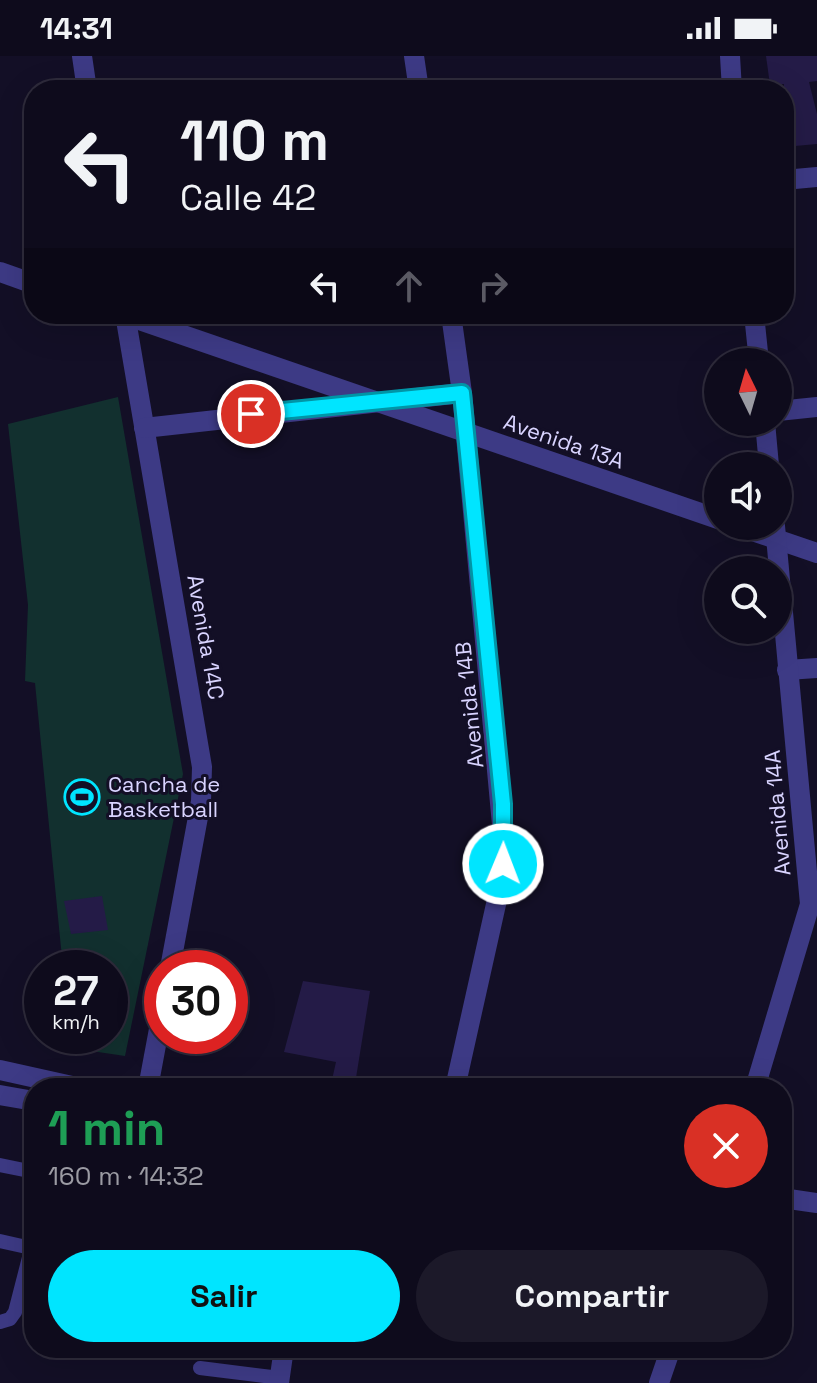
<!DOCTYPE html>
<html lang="es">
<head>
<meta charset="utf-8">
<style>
  :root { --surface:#0e0b1c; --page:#1c1929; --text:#f1f3f6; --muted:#9b9ba3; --line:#2e2b3b; --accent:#00e5ff }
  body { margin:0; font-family:"Space Grotesk",sans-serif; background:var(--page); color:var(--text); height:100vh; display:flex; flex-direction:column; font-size:30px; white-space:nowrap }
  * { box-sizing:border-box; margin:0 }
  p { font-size:26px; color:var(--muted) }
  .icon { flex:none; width:44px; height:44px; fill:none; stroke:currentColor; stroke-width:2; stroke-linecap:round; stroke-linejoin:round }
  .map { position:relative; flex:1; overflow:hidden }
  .panel { position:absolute; left:24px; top:1022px; width:768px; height:280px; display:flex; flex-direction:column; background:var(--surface); border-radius:32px; box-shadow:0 8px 32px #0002,0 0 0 2px var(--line) }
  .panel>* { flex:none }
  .guide { position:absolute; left:24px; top:24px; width:770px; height:244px; border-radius:32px; box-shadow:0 8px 32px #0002,0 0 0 2px var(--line); background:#0e0b1c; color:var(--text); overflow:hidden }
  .needle { width:52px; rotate:355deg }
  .controls { position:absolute; left:704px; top:292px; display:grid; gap:16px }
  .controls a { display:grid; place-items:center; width:88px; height:88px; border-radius:50%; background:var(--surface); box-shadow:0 8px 32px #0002,0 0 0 2px var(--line); font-size:40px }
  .speed { position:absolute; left:24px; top:894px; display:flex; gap:16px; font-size:40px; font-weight:700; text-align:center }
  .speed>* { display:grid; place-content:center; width:104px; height:104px; border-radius:50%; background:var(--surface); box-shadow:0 8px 32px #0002,0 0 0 2px var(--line); line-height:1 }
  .speed small { font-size:20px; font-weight:400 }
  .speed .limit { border:12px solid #d22; background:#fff; color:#111 }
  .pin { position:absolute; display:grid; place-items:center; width:68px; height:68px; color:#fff; margin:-34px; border:4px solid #fff; border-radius:50%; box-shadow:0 2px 8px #0007 }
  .me { position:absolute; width:88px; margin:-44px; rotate:1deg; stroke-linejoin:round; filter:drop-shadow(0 0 6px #0008) }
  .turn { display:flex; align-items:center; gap:28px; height:168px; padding:0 24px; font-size:36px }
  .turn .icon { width:104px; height:104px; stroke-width:2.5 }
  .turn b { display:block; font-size:56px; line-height:68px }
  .lanes { display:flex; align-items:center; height:76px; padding:0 24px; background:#0003; justify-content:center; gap:40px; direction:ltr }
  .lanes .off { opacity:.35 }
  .round { display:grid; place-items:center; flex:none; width:84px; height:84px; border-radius:42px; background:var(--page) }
  .head { display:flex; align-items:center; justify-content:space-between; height:136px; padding:0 24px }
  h1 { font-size:48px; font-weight:700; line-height:60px; color:#1e9e55 }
  .cta { display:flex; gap:16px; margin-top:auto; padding:16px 24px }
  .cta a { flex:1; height:92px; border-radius:48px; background:var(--accent); color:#111; font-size:32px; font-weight:700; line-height:92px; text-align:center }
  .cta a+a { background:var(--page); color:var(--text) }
  .status { display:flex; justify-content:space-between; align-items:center; height:56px; padding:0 40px; background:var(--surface); direction:ltr }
  .status svg { height:22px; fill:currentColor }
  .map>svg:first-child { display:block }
  .green { fill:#12302f }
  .building { fill:#241b47 }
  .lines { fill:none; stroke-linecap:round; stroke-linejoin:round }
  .lane { stroke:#3d3a85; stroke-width:14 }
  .street { stroke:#3d3a85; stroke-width:20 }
  .route-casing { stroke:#0095a6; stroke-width:20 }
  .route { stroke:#00e5ff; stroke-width:14 }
  .labels { text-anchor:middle; stroke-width:6; stroke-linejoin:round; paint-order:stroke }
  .street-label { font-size:22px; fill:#d9d4ff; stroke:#130f26 }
  .poi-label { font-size:22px; fill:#d9d4ff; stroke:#130f26; text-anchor:start }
</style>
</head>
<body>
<div class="status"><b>14:31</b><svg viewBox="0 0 49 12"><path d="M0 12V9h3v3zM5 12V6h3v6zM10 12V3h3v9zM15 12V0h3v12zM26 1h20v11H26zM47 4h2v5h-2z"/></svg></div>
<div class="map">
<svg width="817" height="1327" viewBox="0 0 817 1327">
  <rect width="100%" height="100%" fill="#130f26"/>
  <polygon class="green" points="118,341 183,718 125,1000 71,992 70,980 110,980 110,912 63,912 35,627 25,625 28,549 8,368"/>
  <g class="building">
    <polygon points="766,0 817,0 817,25 809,26 817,58 817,88 784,91 784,28 770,29"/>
    <polygon points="102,840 108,874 71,878 64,845"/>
    <polygon points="303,925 370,935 355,1028 332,1024 336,1006 284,996"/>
  </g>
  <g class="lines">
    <g class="lane">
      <polyline points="0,1109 34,1116"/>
      <polyline points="0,1185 31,1192"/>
      <polyline points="0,1266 10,1263 15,1256 34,1182"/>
      <polyline points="200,1312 280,1322"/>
    </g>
    <g class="street">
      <polyline points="82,0 87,34"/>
      <polyline points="414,0 419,34"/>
      <polyline points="730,0 732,34"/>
      <polyline points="784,124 817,121"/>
      <polyline points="0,216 34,228"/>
      <polyline points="122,258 718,463"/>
      <polyline points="125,258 202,711 201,745 170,912"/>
      <polyline points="451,258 462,337 504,790 501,826 455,1032"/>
      <polyline points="754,258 759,306"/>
      <polyline points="778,355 817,351"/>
      <polyline points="765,366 769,410"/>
      <polyline points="144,372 462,337"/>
      <polyline points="738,470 817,497"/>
      <polyline points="787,614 817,612"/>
      <polyline points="0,1014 81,1032"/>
      <polyline points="148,1032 162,957"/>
      <polyline points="755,1032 810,848 775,470"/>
      <polyline points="0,1039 34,1045"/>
      <polyline points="782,1142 817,1147"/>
      <polyline points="279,1327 284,1292"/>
      <polyline points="659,1327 671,1292"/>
    </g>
  </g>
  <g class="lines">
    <defs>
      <polyline id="route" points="251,358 462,337 503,748 503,808"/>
    </defs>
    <use href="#route" class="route-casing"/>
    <use href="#route" class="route"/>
  </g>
  <defs>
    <symbol id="stadium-ring" viewBox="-11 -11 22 22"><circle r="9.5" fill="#130f26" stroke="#00e5ff" stroke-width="1.5"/><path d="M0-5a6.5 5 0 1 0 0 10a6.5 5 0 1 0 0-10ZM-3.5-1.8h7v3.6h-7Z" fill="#00e5ff"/></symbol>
  </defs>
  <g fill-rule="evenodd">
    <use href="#stadium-ring" x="62" y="721" width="40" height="40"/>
  </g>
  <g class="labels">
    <g class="street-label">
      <text transform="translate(564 385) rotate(19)" y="8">Avenida 13A</text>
      <text transform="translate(206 581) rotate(80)" y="8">Avenida 14C</text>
      <text transform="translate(469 649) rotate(-96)" y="8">Avenida 14B</text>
      <text transform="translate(777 757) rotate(-95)" y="8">Avenida 14A</text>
    </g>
    <g class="poi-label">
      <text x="108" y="736">Cancha de<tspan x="108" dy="25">Basketball</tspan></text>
    </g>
  </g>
</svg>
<div class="controls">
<a><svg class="needle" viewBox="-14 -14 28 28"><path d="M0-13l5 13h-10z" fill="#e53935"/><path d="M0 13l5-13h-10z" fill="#9b9ba3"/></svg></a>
<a><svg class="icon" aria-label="sound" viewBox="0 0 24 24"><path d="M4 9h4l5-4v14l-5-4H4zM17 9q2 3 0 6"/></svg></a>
<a><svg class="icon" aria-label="search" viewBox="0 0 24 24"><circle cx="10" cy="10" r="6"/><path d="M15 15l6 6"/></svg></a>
</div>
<div class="speed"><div>27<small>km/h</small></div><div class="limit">30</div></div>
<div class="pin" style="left:251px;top:358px;background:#d93025"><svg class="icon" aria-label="arrive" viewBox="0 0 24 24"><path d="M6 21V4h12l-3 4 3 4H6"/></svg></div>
<svg class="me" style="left:503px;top:808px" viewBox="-20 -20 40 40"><circle r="17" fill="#00e5ff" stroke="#fff" stroke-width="3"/><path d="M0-11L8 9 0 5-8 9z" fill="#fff"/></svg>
<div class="guide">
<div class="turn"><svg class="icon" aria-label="left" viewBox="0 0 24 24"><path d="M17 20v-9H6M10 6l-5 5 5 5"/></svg><div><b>110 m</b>Calle 42</div></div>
<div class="lanes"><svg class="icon" aria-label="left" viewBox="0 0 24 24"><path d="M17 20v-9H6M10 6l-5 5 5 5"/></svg><svg class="icon off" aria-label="ahead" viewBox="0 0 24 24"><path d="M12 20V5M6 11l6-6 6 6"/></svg><svg class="icon off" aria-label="right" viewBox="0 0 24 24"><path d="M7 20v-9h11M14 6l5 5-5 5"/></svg></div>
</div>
<section class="panel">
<div class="head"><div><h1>1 min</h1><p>160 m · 14:32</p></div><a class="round" style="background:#d93025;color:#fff"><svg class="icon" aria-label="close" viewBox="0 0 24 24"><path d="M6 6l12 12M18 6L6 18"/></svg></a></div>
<div class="cta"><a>Salir</a><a>Compartir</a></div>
</section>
</div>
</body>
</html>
